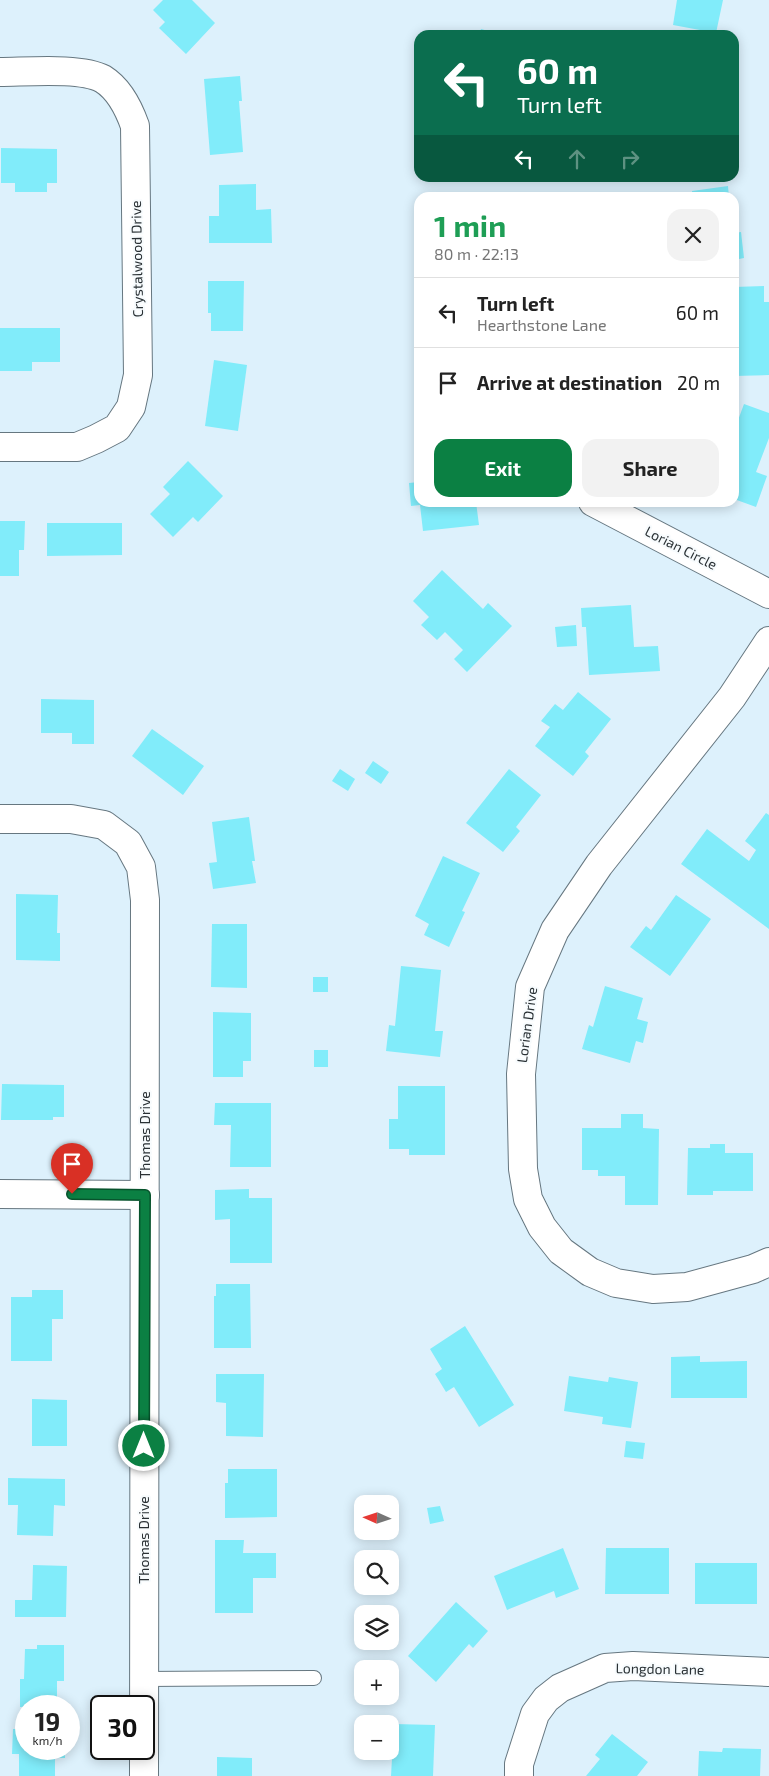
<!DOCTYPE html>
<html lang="en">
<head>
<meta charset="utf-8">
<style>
  :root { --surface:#fff; --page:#f2f2f2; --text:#222; --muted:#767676; --line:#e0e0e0; --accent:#0b8043 }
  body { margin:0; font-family:"Exo 2",sans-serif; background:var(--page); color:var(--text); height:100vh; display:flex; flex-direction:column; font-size:19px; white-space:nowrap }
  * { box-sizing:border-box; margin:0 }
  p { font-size:16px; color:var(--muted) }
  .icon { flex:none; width:28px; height:28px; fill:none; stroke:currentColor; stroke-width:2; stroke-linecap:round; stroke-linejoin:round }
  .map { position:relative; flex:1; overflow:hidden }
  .panel { position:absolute; left:414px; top:192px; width:325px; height:315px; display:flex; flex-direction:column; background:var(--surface); border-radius:15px; box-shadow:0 2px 12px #0003 }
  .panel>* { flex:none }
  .banner { position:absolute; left:414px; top:30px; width:325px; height:152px; border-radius:15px; box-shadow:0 2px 12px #0003; background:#0b6e4f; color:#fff; overflow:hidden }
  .needle { width:32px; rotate:273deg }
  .fabs { position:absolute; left:354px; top:1495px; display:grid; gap:10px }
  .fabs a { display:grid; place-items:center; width:45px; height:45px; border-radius:10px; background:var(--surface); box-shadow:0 2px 12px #0003; font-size:25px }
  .speed { position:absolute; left:15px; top:1695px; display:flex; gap:10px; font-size:25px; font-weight:700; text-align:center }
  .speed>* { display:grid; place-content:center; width:65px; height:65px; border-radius:50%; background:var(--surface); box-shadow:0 2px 12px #0003; line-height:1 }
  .speed small { font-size:12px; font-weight:400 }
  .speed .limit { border:2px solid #111; border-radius:8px; background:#fff; color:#111 }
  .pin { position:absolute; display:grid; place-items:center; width:42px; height:42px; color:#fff; margin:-51px -21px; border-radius:50% 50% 50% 0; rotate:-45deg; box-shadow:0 0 5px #0007 }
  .pin .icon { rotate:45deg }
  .me { position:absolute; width:55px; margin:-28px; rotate:0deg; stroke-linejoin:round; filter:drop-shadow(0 0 4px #0008) }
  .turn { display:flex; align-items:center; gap:18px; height:105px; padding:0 20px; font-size:22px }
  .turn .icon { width:65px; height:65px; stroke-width:2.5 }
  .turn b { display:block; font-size:35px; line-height:42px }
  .lanes { display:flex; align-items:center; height:48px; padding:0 20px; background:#0003; justify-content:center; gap:25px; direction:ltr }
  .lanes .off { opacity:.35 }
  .round { display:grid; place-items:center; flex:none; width:52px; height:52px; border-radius:15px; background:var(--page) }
  .headline { display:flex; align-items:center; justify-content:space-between; height:85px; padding:0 20px }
  h1 { font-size:30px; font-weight:700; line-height:38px; color:#1e9e55 }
  .action { display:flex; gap:10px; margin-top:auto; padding:10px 20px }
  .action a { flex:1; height:58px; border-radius:15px; background:var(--accent); color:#fff; font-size:20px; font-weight:700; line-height:58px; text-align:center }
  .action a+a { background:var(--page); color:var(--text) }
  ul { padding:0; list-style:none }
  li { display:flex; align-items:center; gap:15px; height:70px; padding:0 20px; border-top:1px solid var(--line) }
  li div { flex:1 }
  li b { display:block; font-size:19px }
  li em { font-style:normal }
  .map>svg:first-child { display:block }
  .building { fill:#81ecfa }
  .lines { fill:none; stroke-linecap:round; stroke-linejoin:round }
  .service-casing { stroke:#667780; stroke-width:16 }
  .minor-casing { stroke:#667780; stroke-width:30 }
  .service { stroke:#fff; stroke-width:14 }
  .minor { stroke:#fff; stroke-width:28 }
  .route-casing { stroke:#07532c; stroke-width:12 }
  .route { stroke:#0b8043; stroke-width:9 }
  .labels { text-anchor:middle; stroke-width:4; stroke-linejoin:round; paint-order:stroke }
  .street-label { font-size:14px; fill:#293034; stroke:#f7fbfd }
</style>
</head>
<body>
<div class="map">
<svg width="769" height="1776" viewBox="0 0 769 1776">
  <rect width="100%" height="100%" fill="#ddf1fc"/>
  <g class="building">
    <polygon points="163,0 192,0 215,23 186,54 159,28 165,22 153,10"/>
    <polygon points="677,0 723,0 716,33 673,25"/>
    <polygon points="481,29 499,34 499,35 479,35"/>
    <polygon points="240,76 242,101 239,101 243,152 210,155 204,79"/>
    <polygon points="1,148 57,149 57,183 47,183 47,192 15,192 15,183 1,183"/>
    <polygon points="256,184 256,210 271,209 272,243 209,243 209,216 219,216 219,185"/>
    <polygon points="728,186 729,198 693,198 692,191"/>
    <polygon points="741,232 744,258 734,260 734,233"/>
    <polygon points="208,281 244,281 243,331 211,331 211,313 208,313"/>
    <polygon points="764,286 764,302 769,302 769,375 734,376 734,287"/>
    <polygon points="0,328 60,328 60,362 32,362 32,371 0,371"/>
    <polygon points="214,360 247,365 238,431 205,426"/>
    <polygon points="744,404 769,413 769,438 756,472 767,476 756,507 734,499 734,431"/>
    <polygon points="188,461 223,496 198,522 193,517 173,537 150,514 170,494 163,487"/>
    <polygon points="419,482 419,502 476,502 479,525 423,531 420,505 411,506 409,483"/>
    <polygon points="0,521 25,521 24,550 19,550 19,576 0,576"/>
    <polygon points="47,523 122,523 122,555 47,556"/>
    <polygon points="442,570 483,609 488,603 512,626 467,672 454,659 463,650 445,632 437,640 421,625 429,617 413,601"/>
    <polygon points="631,605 634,647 658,646 660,671 589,675 586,627 582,627 581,608"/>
    <polygon points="576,625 577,646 557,647 555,627"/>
    <polygon points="578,692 611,719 585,752 589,756 573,776 535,746 550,727 541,721 555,704 563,710"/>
    <polygon points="41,699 94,700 94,744 72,744 72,733 41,733"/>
    <polygon points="152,729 204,766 183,795 132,756"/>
    <polygon points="373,761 389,772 381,784 365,773"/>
    <polygon points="340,769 355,779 348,791 332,781"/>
    <polygon points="509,769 541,795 516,827 520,831 503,852 466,823"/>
    <polygon points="766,813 769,815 769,929 681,864 707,829 749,861 756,850 745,841"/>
    <polygon points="249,817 255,861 252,861 256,883 213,889 209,863 217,862 212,822"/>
    <polygon points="443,856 480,873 462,911 465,912 449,947 424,935 429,924 415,916"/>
    <polygon points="16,894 58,895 57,933 60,933 60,961 16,960"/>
    <polygon points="676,895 711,919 670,976 630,947 646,926 651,930"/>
    <polygon points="212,924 247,924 247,988 211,987"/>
    <polygon points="401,966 441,970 435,1031 443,1031 440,1057 386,1051 389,1025 395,1026"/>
    <rect x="313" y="977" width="15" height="15"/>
    <polygon points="605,986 643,998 637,1019 648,1022 643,1043 636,1041 630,1063 582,1049 589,1025 593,1027"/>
    <polygon points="213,1012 251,1013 251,1061 243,1061 243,1077 213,1077"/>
    <rect x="314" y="1050" width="14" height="17"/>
    <polygon points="2,1084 64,1085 64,1117 53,1117 53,1120 1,1120"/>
    <polygon points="398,1086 445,1086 445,1155 409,1155 409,1149 389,1149 389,1119 398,1119"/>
    <polygon points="215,1103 271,1103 271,1167 230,1167 231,1125 214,1125"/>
    <polygon points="621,1114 643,1114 643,1128 659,1129 658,1205 625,1205 625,1176 598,1176 598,1170 582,1170 582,1128 621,1128"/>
    <polygon points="710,1144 725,1144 725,1153 753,1153 753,1191 713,1191 713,1195 687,1195 688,1148 710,1148"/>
    <polygon points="249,1189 249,1198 272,1198 272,1263 230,1263 230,1219 215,1220 215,1190"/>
    <polygon points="216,1284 250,1284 251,1348 214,1348 214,1296 216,1296"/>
    <polygon points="32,1290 63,1290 63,1319 52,1319 52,1361 11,1361 11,1297 32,1297"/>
    <polygon points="465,1326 514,1405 479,1427 454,1387 446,1392 435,1374 442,1369 430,1349"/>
    <polygon points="700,1356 700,1362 747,1361 747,1398 671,1398 671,1357"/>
    <polygon points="216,1374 264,1374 263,1437 226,1436 226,1403 216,1402"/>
    <polygon points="569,1376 608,1382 609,1377 638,1382 631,1428 602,1424 603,1417 564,1411"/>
    <polygon points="32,1399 67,1400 67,1446 32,1446"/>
    <polygon points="626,1441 645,1443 643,1459 624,1457"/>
    <polygon points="228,1469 277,1469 277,1517 225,1518 225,1483 228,1483"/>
    <polygon points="8,1478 65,1479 65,1506 54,1505 53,1536 17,1535 18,1505 8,1505"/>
    <polygon points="440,1506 444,1521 430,1524 427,1508"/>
    <polygon points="215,1540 244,1540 243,1553 276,1553 276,1578 253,1578 253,1613 215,1613"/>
    <polygon points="563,1548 579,1589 556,1598 554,1591 507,1610 494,1576"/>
    <polygon points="606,1548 669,1548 669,1594 605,1594"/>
    <rect x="695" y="1563" width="62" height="41"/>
    <polygon points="33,1565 67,1566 66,1617 15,1617 15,1600 32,1600"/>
    <polygon points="456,1602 488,1631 473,1648 469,1644 436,1682 408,1656"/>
    <polygon points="37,1645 64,1645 64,1681 57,1681 57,1706 20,1707 20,1679 24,1679 25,1649 37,1649"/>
    <polygon points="394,1724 435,1725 433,1776 391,1776"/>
    <polygon points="13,1729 26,1729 26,1749 65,1749 65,1758 55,1758 55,1776 19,1776 19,1754 12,1754"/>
    <polygon points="612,1734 648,1762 637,1776 586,1776 600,1759 595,1755"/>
    <polygon points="723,1748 761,1749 760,1776 698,1776 699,1751 722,1752"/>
    <polygon points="217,1757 252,1758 252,1776 217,1776"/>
  </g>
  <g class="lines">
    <defs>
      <polyline id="service" points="144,1679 314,1678"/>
      <g id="minor">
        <path d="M0,72C26,72 81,67 103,79C119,89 129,109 135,126L138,375L131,407L117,428L96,439L77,447H0"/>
        <polyline points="593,502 769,594"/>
        <polyline points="769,641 732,697 599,865 555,930 530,987 521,1074 523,1169 528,1199 542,1227 561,1251 590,1272 616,1283 653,1289 687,1287 753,1269 769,1262"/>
        <polyline points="0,819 71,819 104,825 128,843 141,867 145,900 144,1776"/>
        <polyline points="0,1194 145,1195"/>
        <polyline points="519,1776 519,1764 535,1714 546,1699 560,1688 605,1668 633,1666 769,1672"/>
      </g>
    </defs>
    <use href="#service" class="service-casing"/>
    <use href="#minor" class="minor-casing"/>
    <use href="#service" class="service"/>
    <use href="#minor" class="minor"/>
  </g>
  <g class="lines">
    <defs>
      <polyline id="route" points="72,1194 145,1195 144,1446"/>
    </defs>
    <use href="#route" class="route-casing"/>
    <use href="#route" class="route"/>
  </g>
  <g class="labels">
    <g class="street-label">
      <text transform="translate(137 259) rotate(-91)" y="5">Crystalwood Drive</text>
      <text transform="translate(681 548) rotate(27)" y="5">Lorian Circle</text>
      <text transform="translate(527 1025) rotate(-82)" y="5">Lorian Drive</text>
      <text transform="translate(145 1135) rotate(-90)" y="5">Thomas Drive</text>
      <text transform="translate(144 1540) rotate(-90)" y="5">Thomas Drive</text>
      <text transform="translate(660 1669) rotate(1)" y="5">Longdon Lane</text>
    </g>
  </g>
</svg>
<div class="fabs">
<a><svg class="needle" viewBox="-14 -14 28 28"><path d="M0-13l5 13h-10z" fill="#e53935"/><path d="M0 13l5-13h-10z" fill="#767676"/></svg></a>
<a><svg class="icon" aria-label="search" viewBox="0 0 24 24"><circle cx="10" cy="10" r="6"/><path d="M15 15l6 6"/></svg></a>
<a><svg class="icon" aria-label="layers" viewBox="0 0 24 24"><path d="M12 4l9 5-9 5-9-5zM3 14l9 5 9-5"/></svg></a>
<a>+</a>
<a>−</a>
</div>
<div class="speed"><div>19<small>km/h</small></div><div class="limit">30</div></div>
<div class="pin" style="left:72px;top:1194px;background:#d93025"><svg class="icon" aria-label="arrive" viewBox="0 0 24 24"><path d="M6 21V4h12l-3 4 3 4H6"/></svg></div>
<svg class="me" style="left:144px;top:1446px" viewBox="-20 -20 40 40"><circle r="17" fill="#0b8043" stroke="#fff" stroke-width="3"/><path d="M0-11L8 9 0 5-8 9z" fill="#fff"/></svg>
<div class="banner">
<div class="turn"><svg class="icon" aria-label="left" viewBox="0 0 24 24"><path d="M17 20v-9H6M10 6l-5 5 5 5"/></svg><div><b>60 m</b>Turn left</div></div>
<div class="lanes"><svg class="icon" aria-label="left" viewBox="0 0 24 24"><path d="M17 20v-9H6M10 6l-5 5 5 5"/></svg><svg class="icon off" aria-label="ahead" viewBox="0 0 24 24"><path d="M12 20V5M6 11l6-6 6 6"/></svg><svg class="icon off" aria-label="right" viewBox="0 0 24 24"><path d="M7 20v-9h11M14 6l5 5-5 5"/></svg></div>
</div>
<section class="panel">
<div class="headline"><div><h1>1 min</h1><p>80 m · 22:13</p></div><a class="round"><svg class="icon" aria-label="close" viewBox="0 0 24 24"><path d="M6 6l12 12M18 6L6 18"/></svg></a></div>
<ul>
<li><svg class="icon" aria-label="left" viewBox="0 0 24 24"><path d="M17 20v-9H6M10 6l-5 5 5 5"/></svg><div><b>Turn left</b><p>Hearthstone Lane</p></div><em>60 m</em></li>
<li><svg class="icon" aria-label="arrive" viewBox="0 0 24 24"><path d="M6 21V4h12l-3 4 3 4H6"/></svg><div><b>Arrive at destination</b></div><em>20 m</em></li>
</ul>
<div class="action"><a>Exit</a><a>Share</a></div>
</section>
</div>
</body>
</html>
